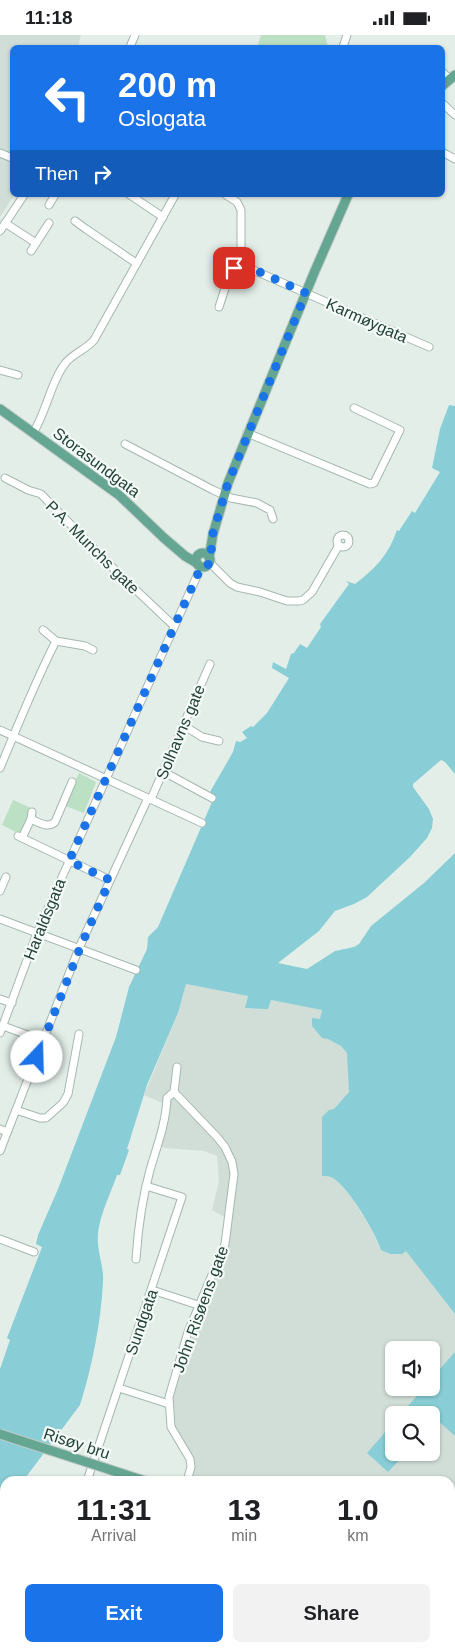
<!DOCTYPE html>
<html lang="en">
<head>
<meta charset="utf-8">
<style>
  :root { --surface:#fff; --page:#f2f2f2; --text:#202124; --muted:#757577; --accent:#1a73e8 }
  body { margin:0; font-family:Helvetica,sans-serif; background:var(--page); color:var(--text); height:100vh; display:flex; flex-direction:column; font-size:19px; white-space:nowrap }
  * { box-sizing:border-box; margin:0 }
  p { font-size:16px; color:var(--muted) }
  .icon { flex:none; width:28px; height:28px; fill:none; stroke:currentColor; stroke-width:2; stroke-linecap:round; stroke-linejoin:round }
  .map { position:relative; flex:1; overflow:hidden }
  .drawer { position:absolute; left:0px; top:1441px; width:455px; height:176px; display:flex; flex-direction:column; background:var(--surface); border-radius:15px 15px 0 0; box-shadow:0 1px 4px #0004 }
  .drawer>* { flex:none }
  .banner { position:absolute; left:10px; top:10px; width:435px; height:152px; border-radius:8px; box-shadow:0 1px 4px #0004; background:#1a73e8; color:#fff; overflow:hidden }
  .tools { position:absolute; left:385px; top:1306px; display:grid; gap:10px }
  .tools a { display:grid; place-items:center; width:55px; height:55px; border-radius:8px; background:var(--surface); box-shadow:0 1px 4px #0004; font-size:25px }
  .pin { position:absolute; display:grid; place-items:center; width:42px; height:42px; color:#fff; margin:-21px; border-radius:10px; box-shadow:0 2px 8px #0006 }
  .me { position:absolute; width:55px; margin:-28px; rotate:21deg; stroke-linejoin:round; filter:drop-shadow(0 0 4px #0008) }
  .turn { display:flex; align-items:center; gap:18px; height:105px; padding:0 25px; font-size:22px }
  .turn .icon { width:65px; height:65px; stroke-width:2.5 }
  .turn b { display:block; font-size:35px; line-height:42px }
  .then { display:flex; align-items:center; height:48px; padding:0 25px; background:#0003; gap:10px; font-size:19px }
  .eta { display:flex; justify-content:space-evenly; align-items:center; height:85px; text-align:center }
  .eta b { font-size:30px; font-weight:700; line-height:35px }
  .primary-button { display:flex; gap:10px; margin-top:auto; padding:10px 25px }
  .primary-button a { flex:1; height:58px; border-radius:8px; background:var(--accent); color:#fff; font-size:20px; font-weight:700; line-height:58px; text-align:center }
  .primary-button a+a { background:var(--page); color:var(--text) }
  .status { display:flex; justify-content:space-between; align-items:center; height:35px; padding:0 25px; background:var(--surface); direction:ltr }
  .status svg { height:14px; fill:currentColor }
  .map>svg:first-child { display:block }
  .built { fill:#d1ded8 }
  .green { fill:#bbe0c3 }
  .water { fill:#89ced6 }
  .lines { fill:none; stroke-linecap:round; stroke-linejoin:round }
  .minor-casing { stroke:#a5b7b0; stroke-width:9 }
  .major-casing { stroke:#c1cac7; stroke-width:11 }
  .minor { stroke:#fff; stroke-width:7 }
  .major { stroke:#65a692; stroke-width:9 }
  .major-bridge-casing { stroke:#c1cac7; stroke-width:11; stroke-linecap:butt }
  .major-bridge { stroke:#65a692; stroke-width:9 }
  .route { stroke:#1a73e8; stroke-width:9; stroke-dasharray:0 16.2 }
  .labels { text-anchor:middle; stroke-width:4.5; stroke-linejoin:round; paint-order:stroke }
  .street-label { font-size:16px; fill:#224137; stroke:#f4faf7 }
</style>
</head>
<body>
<div class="status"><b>11:18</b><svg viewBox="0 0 49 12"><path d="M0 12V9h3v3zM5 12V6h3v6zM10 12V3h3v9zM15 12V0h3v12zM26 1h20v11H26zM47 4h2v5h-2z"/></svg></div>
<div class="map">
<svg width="455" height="1617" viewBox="0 0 455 1617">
  <rect width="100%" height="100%" fill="#e3eee9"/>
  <g class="built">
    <polygon points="0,0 81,0 78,12 12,12 12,160 14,160 0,182"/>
    <polygon points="186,949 248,961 246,971 271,965 322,974 327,1003 349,1015 349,1054 348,1062 334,1075 330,1141 340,1148 356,1169 370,1192 380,1213 389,1219 402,1219 406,1213 455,1279 455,1319 431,1346 431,1315 394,1315 394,1352 425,1353 401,1380 394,1380 394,1388 368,1418 431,1418 431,1389 436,1383 455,1401 455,1461 450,1466 450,1446 182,1446 190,1439 190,1433 168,1393 167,1371 173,1336 199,1261 208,1252 221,1220 226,1183 212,1175 219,1146 217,1121 204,1116 165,1113 160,1111 169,1074 162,1068 144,1060 178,978"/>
    <polygon points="147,1612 319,1613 315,1617 146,1617"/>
  </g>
  <g class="green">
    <polygon points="261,0 325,0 328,12 330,12 257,12"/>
    <polygon points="79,738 96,747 84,778 63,770"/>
    <polygon points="13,765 31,773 20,799 2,790"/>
  </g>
  <g class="water">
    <path d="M449,370L455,371V739L445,727L441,725L413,749V752L429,774L433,784L432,793L427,803L410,822L367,862L354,869L335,876L319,896L278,928L307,934L335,916L354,912L359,909L371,891L424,848L455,818V1279L406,1216L402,1219H390L381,1215C375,1197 349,1153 333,1143C329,1141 326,1141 322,1141V1082L329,1075L334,1074L349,1057L347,1018L341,1011L328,1004L322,1003L312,991V983L320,984L322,975L271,965L268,974L245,973L248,961L186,949L178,978L147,1050L127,1114L129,1115L120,1140H117C110,1161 96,1186 98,1209C99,1222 104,1234 103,1247C101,1287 92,1332 80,1370L26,1442H24L22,1446H5V1505L1,1518L3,1523H0V1334L10,1305L7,1303L42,1212L36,1209L38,1200L58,1154L116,1002L129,952L147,914L148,902L158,892L215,760L210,757L233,717L236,706L240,707L247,703L242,697L251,691L253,692L267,678L289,643L272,633L273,627L286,634L291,619L294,618L300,609L307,613L321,592L320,589L349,549L346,546L355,549C375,534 389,519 397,495L399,496L412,476L415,478L440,437L432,433L440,394Z"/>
    <polygon points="455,1317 455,1401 437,1385 431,1390 431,1380 400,1380 424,1353 431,1352 431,1344"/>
    <polygon points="394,1387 394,1418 406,1418 388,1437 367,1418"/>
    <polygon points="455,1459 455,1617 315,1617 319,1612 450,1612 450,1465"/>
  </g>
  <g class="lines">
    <defs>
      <g id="minor">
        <polyline points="130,12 135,0"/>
        <polyline points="343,12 347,0"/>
        <polyline points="442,37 450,44"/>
        <polyline points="442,68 455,80"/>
        <polyline points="442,117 455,124"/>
        <polyline points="0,118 12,123"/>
        <polyline points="130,160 163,182"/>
        <polyline points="226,160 237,167 241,175 241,226 244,231 429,312"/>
        <polyline points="49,170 55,160"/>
        <polyline points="75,186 86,194 136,228"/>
        <polyline points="5,188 36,208"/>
        <polyline points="0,196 24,160"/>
        <polyline points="31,216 49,188"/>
        <polyline points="219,272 230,238 233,233 242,229"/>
        <polyline points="0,335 18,340"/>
        <path d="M33,398C46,378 51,347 64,330C71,319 86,315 94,305L175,160"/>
        <polyline points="247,398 370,449 374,448 400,395 354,373"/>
        <polyline points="125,409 213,455 231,463 257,468 270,475 273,484"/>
        <polyline points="5,443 28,455 41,459 116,536 174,591"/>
        <circle cx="343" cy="506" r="6"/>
        <polyline points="210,528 230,548 237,552 260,557 287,566 299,566 303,565 312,557 339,510"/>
        <polyline points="56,606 85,611 93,615"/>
        <polyline points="183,690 202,702 219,706"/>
        <polyline points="0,695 202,788"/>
        <path d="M0,733C18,690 35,647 56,606L43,595"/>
        <polyline points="164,737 212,763"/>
        <polyline points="151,764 210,629"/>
        <path d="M31,784C38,787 48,794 55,787L72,747"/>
        <polyline points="18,801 110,845"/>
        <polyline points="22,803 31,784 32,777"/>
        <polyline points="0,856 6,842"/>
        <polyline points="0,884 136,935"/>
        <polyline points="0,964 12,968"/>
        <polyline points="3,991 44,1006"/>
        <polyline points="0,998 37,898 201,532"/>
        <polyline points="174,1057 217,1102 225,1112 232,1127 234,1139 225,1209 188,1297 169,1362 171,1392 190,1424 191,1432 187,1446"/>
        <polyline points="16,1075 40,1083 46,1083 63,1068 68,1059 79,999"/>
        <polyline points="0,1094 7,1097"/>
        <polyline points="0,1116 79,913 148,763"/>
        <polyline points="0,1204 34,1217"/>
        <path d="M136,1224C138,1194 142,1164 150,1135C157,1111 166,1088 167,1063L174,1057L177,1032"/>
        <polyline points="152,1255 198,1270"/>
        <polyline points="119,1353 169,1369"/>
        <polyline points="87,1446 182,1162 146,1151"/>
        <polyline points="31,1617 33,1612"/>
        <polyline points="86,1617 87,1612"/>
        <polyline points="137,1617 139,1612"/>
      </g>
      <g id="major">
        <polyline points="442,51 455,40"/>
        <polyline points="0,374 119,460 164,503 185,521 197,528"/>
        <circle cx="203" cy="525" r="7"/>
        <polyline points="209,523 213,499 228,448 314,238 348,160"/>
        <polyline points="150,1617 152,1612"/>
      </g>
    </defs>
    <use href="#minor" class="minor-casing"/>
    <use href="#major" class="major-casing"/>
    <use href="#minor" class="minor"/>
    <use href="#major" class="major"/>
    <defs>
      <polyline id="major-bridge" points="0,1399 145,1446"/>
    </defs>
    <use href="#major-bridge" class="major-bridge-casing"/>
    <use href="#major-bridge" class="major-bridge"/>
  </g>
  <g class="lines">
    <polyline class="route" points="37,1022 80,913 110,845 69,826 201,532 205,532 210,528 213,498 228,448 306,258 242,229 234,233"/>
  </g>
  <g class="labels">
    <g class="street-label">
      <text transform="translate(367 285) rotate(24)" y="6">Karmøygata</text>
      <text transform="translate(97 427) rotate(37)" y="6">Storasundgata</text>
      <text transform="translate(93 512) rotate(45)" y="6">P.A. Munchs gate</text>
      <text transform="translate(180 697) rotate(-67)" y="6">Solhavns gate</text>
      <text transform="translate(44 884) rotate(-68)" y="6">Haraldsgata</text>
      <text transform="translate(200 1274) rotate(-70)" y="6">John Risøens gate</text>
      <text transform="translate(141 1287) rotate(-71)" y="6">Sundgata</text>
      <text transform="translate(77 1408) rotate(18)" y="6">Risøy bru</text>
    </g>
  </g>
</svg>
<div class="tools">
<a><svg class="icon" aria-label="sound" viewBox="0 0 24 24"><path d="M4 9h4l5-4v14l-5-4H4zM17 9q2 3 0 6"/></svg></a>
<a><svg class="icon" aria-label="search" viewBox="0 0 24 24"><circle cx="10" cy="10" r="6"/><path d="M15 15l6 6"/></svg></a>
</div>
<div class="pin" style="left:234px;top:233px;background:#d93025"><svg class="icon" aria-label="arrive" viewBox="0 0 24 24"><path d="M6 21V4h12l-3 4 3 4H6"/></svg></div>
<svg class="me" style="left:37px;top:1022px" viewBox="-20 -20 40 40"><circle r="19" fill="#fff"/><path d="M0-13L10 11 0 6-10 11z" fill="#1a73e8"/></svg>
<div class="banner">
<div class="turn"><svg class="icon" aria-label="left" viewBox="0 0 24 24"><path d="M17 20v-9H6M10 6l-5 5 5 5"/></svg><div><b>200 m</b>Oslogata</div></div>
<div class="then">Then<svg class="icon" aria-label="right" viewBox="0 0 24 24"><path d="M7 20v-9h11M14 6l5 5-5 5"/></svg></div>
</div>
<section class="drawer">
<div class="eta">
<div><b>11:31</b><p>Arrival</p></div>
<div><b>13</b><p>min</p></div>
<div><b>1.0</b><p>km</p></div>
</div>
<div class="primary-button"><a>Exit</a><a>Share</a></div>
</section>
</div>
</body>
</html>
